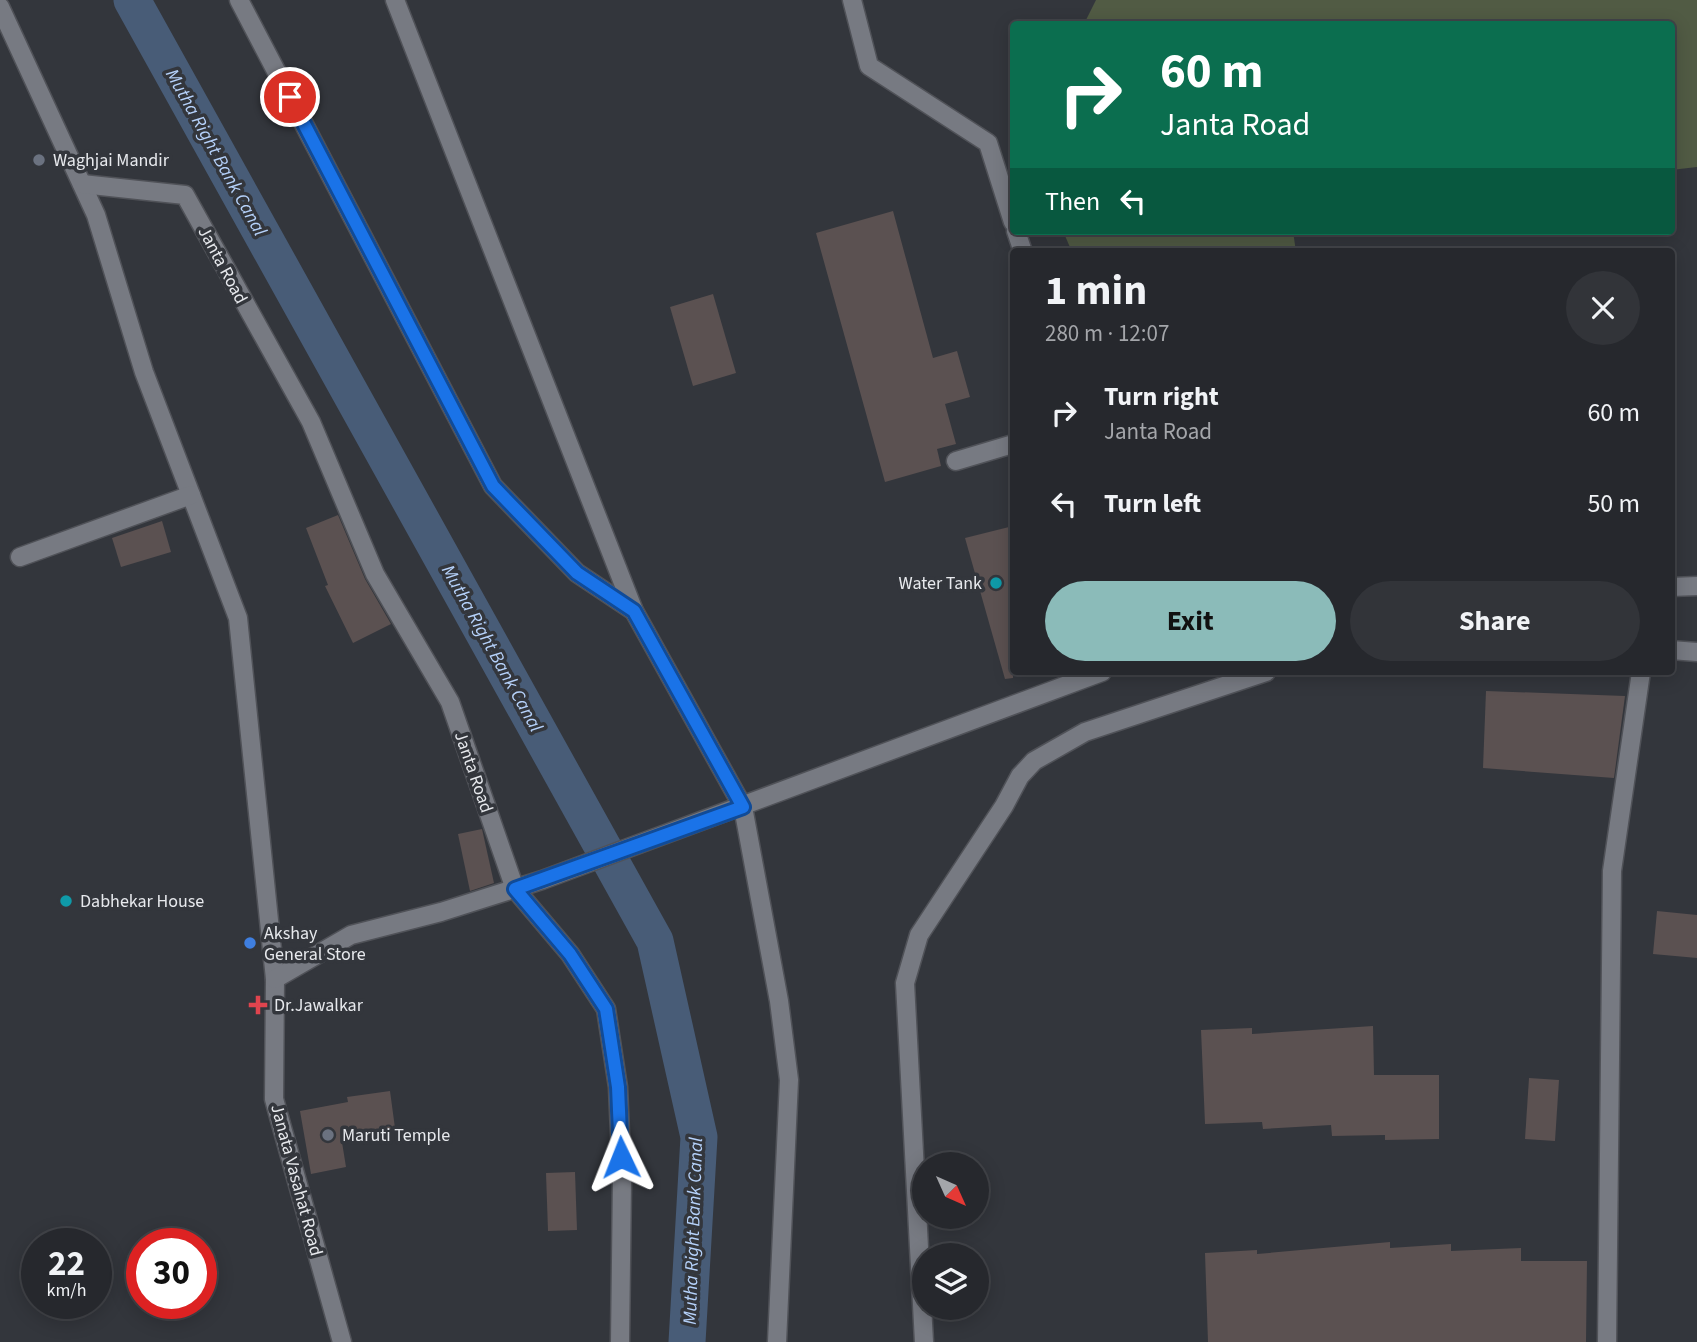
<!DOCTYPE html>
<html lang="en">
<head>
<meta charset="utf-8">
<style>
  :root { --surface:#26282d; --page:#323439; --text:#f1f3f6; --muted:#a4a6aa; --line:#424449; --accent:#8bbbb9 }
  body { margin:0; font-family:"Source Sans 3",sans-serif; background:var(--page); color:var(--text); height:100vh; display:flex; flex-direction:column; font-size:26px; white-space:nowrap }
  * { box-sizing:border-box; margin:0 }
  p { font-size:23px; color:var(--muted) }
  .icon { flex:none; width:38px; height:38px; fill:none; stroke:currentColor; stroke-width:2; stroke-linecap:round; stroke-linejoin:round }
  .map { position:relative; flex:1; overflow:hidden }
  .details { position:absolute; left:1010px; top:248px; width:665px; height:427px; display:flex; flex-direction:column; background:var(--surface); border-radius:7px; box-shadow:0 4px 18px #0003,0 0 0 2px var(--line) }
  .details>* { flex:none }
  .guide { position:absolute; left:1010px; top:21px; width:665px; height:214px; border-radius:7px; box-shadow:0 4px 18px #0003,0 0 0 2px var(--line); background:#0b6e4f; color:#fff; overflow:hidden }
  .needle { width:46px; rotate:135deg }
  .buttons { position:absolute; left:912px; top:1152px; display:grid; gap:14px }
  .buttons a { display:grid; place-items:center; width:77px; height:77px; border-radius:50%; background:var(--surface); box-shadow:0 4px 18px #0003,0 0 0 2px var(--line); font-size:35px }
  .speed { position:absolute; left:21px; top:1228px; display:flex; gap:14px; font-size:35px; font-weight:700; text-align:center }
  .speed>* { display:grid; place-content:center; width:91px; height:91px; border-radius:50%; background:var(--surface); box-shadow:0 4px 18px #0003,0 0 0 2px var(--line); line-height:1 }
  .speed small { font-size:18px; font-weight:400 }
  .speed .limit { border:10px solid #d22; background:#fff; color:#111 }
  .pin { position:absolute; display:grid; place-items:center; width:60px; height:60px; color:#fff; margin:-30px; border:4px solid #fff; border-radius:50%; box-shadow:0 2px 7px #0007 }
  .me { position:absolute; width:77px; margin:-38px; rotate:358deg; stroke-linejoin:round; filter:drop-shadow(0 0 5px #0008) }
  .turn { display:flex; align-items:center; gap:24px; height:147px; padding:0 35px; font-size:32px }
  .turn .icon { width:91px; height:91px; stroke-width:2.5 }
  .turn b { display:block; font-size:49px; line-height:60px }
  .then { display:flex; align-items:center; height:66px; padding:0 35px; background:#0003; gap:14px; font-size:26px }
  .round { display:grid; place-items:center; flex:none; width:74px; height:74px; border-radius:37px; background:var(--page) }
  .overview { display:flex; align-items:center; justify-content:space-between; height:119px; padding:0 35px }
  h1 { font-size:42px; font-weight:700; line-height:52px }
  .primary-button { display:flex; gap:14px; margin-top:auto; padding:14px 35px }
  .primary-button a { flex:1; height:80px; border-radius:42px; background:var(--accent); color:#111; font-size:28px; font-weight:700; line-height:80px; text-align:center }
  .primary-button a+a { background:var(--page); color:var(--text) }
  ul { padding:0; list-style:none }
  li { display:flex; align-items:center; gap:21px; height:91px; padding:0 35px }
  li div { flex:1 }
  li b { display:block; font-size:26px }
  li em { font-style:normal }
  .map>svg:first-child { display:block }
  .green { fill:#515b44 }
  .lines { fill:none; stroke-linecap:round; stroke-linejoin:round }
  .canal { stroke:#485c77; stroke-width:37 }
  .building { fill:#5b5151 }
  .lane-casing { stroke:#505258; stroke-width:21 }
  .street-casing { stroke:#505258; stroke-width:21 }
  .lane { stroke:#777a82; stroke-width:18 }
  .street { stroke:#777a82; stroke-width:18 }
  .route-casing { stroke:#114b97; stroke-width:18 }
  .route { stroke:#1a73e8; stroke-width:12 }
  .worship-dot { fill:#6b7280; stroke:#33363c; stroke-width:2.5 }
  .culture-dot { fill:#0f9aa8; stroke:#33363c; stroke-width:2.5 }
  .shop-dot { fill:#3f7fe0; stroke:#33363c; stroke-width:2.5 }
  .health-dot { fill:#e0444e; stroke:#33363c; stroke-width:2.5 }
  .labels { text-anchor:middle; stroke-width:7; stroke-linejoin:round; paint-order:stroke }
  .poi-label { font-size:18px; fill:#e7e9ed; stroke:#33363c; text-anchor:start }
  .street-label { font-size:18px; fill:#e7e9ed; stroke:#33363c }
  .water-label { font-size:19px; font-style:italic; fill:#b6d2fb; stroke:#33363c }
</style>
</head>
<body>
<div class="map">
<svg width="1697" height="1342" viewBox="0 0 1697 1342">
  <rect width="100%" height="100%" fill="#33363c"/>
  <g class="green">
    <polygon points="1096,0 1697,0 1697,167 1671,170 1671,24 1084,24"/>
    <polygon points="1063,231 1293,231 1296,252 1072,252"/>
  </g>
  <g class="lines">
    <polyline class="canal" points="132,0 655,941 699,1137 687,1342"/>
  </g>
  <g class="building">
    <polygon points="893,211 933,358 957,351 970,397 945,404 956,444 937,449 941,466 885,482 816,233"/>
    <polygon points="713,294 736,373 693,386 670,307"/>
    <polygon points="338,515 365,579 391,624 353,643 325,586 328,585 306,528"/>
    <polygon points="162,521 171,552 121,567 112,538"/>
    <polygon points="1013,526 1013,678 1005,679 965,538"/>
    <polygon points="1486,691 1625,696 1614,778 1483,768"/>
    <polygon points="482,829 494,883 470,891 458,834"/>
    <polygon points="1657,911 1697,915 1697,958 1653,954"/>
    <polygon points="1373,1026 1374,1075 1439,1075 1439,1139 1385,1140 1385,1135 1332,1136 1331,1125 1263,1129 1262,1122 1205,1124 1201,1030 1252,1028 1252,1034"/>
    <polygon points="1529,1078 1559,1080 1555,1141 1525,1139"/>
    <polygon points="390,1091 395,1128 341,1136 346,1167 311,1174 300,1111 348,1102 347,1097"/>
    <polygon points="575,1172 577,1230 548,1231 546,1173"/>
    <polygon points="1390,1242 1390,1248 1451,1244 1451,1251 1521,1248 1521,1261 1587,1261 1586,1342 1208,1342 1205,1253 1257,1250 1257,1254"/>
  </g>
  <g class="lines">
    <defs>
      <g id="lane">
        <polyline points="852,0 869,66 988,143 1013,222"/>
        <polyline points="1016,231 1023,252"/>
        <polyline points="956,461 1013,444"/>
        <polyline points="1671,650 1697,652"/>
        <polyline points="924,1342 905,983 919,935 1004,806 1020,776 1034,761 1085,732 1266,672"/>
        <polyline points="1607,1342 1612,871 1641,672"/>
      </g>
      <g id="street">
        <polyline points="239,0 493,486 577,573 634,611"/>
        <polyline points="395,0 634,611 743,807 779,1001 789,1080 777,1342"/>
        <polyline points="0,7 96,215 144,372 238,618 275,979 274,1099 342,1342"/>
        <polyline points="82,184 185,195 311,422 375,574 450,702 515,889 570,954 606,1009 618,1087 622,1180 620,1342"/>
        <polyline points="20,557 191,495"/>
        <polyline points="1671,587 1697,586"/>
        <polyline points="275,979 351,935 441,912 542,880 1102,672"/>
      </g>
    </defs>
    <use href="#lane" class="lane-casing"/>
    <use href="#street" class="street-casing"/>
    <use href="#lane" class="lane"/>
    <use href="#street" class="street"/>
  </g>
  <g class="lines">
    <defs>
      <polyline id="route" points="290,97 493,486 577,573 634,611 743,807 515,889 570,954 606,1009 618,1087 621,1157"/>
    </defs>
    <use href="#route" class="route-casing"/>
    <use href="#route" class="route"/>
  </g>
  <g class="worship-dot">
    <circle cx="39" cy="160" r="7"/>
    <circle cx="328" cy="1135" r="7"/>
  </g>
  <g class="culture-dot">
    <circle cx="996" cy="583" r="7"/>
    <circle cx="66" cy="901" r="7"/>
  </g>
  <circle class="shop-dot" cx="250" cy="943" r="7"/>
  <path class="health-dot" d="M254.5 994.5h7v7h7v7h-7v7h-7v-7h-7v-7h7z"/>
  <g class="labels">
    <g class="poi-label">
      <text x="53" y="166">Waghjai Mandir</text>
      <text x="982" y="589" text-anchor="end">Water Tank</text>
      <text x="80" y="907">Dabhekar House</text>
      <text x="264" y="939">Akshay<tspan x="264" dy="21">General Store</tspan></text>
      <text x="274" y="1011">Dr.Jawalkar</text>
      <text x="342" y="1141">Maruti Temple</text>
    </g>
    <g class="street-label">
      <text transform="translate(223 265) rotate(62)" y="6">Janta Road</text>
      <text transform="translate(474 772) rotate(71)" y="6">Janta Road</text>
      <text transform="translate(297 1180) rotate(75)" y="6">Janata Vasahat Road</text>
    </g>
    <g class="water-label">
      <text transform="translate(217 152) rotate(61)" y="7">Mutha Right Bank Canal</text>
      <text transform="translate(493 648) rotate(61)" y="7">Mutha Right Bank Canal</text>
      <text transform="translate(692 1231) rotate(-88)" y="7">Mutha Right Bank Canal</text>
    </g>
  </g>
</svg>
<div class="buttons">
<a><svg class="needle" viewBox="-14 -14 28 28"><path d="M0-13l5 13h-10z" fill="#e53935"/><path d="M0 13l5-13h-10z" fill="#a4a6aa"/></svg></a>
<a><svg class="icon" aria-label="layers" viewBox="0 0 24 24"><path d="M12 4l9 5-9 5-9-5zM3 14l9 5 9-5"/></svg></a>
</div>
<div class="speed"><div>22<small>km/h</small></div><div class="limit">30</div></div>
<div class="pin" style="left:290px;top:97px;background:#d93025"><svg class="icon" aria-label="arrive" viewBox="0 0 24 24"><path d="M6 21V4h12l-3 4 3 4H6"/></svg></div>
<svg class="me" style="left:621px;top:1157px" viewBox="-20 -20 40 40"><path d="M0-17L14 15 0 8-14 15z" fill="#1a73e8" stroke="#fff" stroke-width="4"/></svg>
<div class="guide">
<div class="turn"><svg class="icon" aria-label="right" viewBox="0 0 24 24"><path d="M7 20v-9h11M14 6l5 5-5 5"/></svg><div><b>60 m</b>Janta Road</div></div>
<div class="then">Then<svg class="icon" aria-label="left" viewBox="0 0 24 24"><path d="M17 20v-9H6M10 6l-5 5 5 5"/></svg></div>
</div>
<section class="details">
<div class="overview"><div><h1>1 min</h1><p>280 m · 12:07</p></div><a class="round"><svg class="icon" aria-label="close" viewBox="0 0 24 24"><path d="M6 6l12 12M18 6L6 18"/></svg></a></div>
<ul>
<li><svg class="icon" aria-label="right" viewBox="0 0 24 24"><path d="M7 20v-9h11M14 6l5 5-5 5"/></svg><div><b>Turn right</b><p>Janta Road</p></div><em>60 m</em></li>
<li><svg class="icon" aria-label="left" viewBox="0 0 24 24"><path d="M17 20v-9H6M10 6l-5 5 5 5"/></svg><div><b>Turn left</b></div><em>50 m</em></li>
</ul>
<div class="primary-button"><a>Exit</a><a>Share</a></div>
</section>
</div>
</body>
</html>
